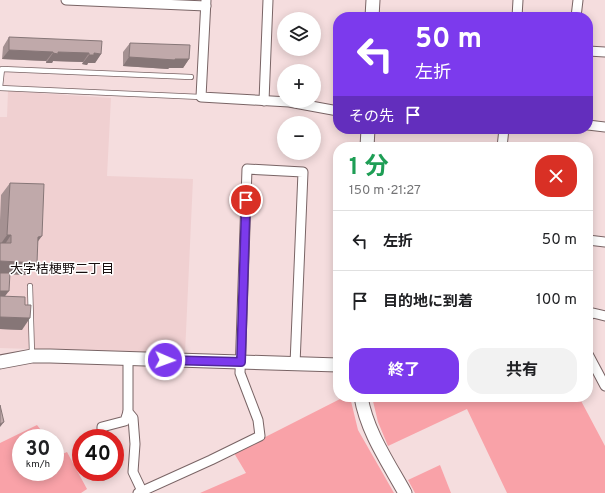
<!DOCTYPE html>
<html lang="ja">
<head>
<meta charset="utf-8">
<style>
  :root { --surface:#fff; --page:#f2f2f2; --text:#202124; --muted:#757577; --line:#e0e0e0; --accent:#7c3aed }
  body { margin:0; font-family:Overpass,"Noto Sans JP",sans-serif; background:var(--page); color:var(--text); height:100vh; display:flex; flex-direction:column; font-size:15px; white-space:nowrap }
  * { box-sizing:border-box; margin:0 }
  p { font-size:13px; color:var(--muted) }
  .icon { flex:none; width:22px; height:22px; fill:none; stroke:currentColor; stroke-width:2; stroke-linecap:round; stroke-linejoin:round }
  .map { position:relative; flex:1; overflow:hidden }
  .sheet { position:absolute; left:333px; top:142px; width:260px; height:260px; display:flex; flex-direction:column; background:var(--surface); border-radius:16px; box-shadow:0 2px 10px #0003 }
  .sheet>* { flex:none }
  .guide { position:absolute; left:333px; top:12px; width:260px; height:122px; border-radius:16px; box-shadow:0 2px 10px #0003; background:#7c3aed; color:#fff; overflow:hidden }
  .controls { position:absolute; left:277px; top:12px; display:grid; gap:8px }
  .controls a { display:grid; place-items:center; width:44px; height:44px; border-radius:50%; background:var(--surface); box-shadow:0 2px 10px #0003; font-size:20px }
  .speed { position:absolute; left:12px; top:429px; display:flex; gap:8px; font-size:20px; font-weight:700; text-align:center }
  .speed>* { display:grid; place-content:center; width:52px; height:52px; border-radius:50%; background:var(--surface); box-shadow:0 2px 10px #0003; line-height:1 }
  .speed small { font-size:10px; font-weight:400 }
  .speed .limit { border:6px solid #d22; background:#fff; color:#111 }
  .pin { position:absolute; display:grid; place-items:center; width:34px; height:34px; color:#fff; margin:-17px; border:2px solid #fff; border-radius:50%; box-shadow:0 1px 4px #0007 }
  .me { position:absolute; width:44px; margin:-22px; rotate:92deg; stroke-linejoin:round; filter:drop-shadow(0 0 3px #0008) }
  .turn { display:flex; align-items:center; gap:14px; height:84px; padding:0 16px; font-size:18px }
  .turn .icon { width:52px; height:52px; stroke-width:2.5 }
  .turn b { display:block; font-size:28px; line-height:34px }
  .then { display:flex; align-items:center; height:38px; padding:0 16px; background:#0003; gap:8px; font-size:15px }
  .round { display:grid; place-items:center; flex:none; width:42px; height:42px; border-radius:16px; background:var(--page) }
  .summary { display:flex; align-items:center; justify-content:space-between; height:68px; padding:0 16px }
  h1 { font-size:24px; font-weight:700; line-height:30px; color:#1e9e55 }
  .button { display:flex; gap:8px; margin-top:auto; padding:8px 16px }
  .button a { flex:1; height:46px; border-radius:16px; background:var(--accent); color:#fff; font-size:16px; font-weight:700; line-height:46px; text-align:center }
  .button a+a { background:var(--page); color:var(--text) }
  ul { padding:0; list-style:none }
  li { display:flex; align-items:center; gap:12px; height:60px; padding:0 16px; border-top:1px solid var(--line) }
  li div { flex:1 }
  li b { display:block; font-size:15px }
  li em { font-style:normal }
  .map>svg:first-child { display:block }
  .built { fill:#f0d0d1 }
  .green { fill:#f9a2a8 }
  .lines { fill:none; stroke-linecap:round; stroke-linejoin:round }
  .lane-casing { stroke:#796465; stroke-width:6 }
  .street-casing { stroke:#796465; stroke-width:11 }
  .secondary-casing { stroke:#796465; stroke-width:15 }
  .lane { stroke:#fff; stroke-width:4.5 }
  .street { stroke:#fff; stroke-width:9 }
  .secondary { stroke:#fff; stroke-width:13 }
  .wall { fill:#a59192 }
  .shaded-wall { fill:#867677 }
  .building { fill:#c0a9aa; stroke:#867677 }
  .route-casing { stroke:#51269a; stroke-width:10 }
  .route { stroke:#7c3aed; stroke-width:7 }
  .labels { text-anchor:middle; stroke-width:3; stroke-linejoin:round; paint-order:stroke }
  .neighbourhood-label { font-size:13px; fill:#160e0e; stroke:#fff }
</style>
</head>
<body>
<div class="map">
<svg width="605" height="493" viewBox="0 0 605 493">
  <rect width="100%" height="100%" fill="#f5ddde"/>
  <polygon class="built" points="8,91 111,98 107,176 193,179 185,354 0,348 0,117 7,117"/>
  <g class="green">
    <polygon points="344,397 350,397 358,430 394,493 200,493 246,473 234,453"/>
    <polygon points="372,397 579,397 605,446 605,493 507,493 467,409 388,446 378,422"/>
    <polygon points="37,425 47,438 21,438 21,472 55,472 55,449 60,455 67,452 87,489 81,493 0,493 0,443"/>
    <polygon points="440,465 451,493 415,493 408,480"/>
  </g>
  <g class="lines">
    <defs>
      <g id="lane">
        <polyline points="0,87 2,69 191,77"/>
        <polyline points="0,88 201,97"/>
        <polyline points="30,286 32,354"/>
      </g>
      <g id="street">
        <polyline points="66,0 206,6"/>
        <polyline points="206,0 201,97 289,102 338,111"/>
        <polyline points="517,17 518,0"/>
        <polyline points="576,17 578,0"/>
        <polyline points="588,51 605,52"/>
        <polyline points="264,101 268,0"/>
        <polyline points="588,125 605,127"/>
        <polyline points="502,147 504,129"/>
        <polyline points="588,240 605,242"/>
        <polyline points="588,316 593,313 605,316"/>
        <polyline points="588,354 605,386"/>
        <polyline points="128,358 128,412 133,418 135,444 133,472 142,491"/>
        <polyline points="102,438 102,427 125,421 128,412"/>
        <polyline points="103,472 103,475"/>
        <polyline points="138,493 211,460 260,436 258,420 240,373 247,169 303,172 295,364"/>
      </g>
      <g id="secondary">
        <polyline points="372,17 373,0"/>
        <polyline points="367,147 368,129"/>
        <polyline points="0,362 32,356 50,356 338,365"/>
        <path d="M361,397C367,432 388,462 405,493"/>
      </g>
    </defs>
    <use href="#lane" class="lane-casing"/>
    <use href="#street" class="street-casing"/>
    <use href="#secondary" class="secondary-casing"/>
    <use href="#lane" class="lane"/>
    <use href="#street" class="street"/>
    <use href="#secondary" class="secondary"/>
  </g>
  <g class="wall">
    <polygon points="9,37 101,54 95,63 88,63 87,65 82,64 83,62 53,61 52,63 46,63 46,61 2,59 3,47"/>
    <polygon points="130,43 189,59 183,68 169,68 168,69 123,66 123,52"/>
    <polygon points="10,183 38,242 29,275 10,274 5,296 22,330 0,329 0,220 1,195"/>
  </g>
  <g class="shaded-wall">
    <polygon points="9,50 53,52 46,61 2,59"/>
    <polygon points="58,52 89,53 83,62 53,61 52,63 46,63 53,53"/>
    <polygon points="94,53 101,54 95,63 88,63 87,65 82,64 89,55"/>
    <polygon points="129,57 175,59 189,59 183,68 169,68 168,69 123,66"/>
    <polygon points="7,235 11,235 3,247 0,245"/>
    <polygon points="42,236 33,248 38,237"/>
    <polygon points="0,261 37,263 29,275 0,274"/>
    <polygon points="0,291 9,291 2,300 0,300"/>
    <polygon points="0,317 30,318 22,330 0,329"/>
    <polygon points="4,422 0,427 0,424"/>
  </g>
  <g class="building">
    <polygon points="9,37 102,41 101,54 94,53 94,55 89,55 89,53 58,52 58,54 53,53 53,52 9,50"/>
    <polygon points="130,43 190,45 189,59 175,59 175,60 129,57"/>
    <polygon points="10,183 44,184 42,236 38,237 37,263 0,261 0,243 11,243 11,235 7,235"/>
    <polygon points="0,273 10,273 9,291 0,291"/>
    <polygon points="0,296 25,297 25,305 31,305 30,318 0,317"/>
    <polygon points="0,405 4,422 0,424"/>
  </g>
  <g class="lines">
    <defs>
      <polyline id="route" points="165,360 241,362 246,200"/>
    </defs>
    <use href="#route" class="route-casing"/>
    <use href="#route" class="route"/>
  </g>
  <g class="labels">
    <g class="neighbourhood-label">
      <text x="62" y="273">大字桔梗野二丁目</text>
    </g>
  </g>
</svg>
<div class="controls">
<a><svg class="icon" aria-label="layers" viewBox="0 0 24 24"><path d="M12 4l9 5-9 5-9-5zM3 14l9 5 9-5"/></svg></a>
<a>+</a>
<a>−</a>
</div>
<div class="speed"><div>30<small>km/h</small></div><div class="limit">40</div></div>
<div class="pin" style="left:246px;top:200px;background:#d93025"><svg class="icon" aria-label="arrive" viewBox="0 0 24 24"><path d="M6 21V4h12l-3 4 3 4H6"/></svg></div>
<svg class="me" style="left:165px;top:360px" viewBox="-20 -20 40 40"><circle r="17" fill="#7c3aed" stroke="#fff" stroke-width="3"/><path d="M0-11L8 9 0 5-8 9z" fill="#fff"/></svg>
<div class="guide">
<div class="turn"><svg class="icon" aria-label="left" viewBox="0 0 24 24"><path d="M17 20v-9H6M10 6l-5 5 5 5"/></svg><div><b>50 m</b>左折</div></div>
<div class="then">その先<svg class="icon" aria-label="arrive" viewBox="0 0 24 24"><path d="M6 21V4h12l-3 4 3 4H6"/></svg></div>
</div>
<section class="sheet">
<div class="summary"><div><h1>1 分</h1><p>150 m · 21:27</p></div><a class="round" style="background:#d93025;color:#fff"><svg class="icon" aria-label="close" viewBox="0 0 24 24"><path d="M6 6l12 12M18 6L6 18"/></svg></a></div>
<ul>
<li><svg class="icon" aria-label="left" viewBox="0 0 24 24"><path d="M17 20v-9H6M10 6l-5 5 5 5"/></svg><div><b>左折</b></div><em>50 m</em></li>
<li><svg class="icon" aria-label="arrive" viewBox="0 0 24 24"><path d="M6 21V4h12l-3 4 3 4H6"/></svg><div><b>目的地に到着</b></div><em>100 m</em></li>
</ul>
<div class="button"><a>終了</a><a>共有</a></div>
</section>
</div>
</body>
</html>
